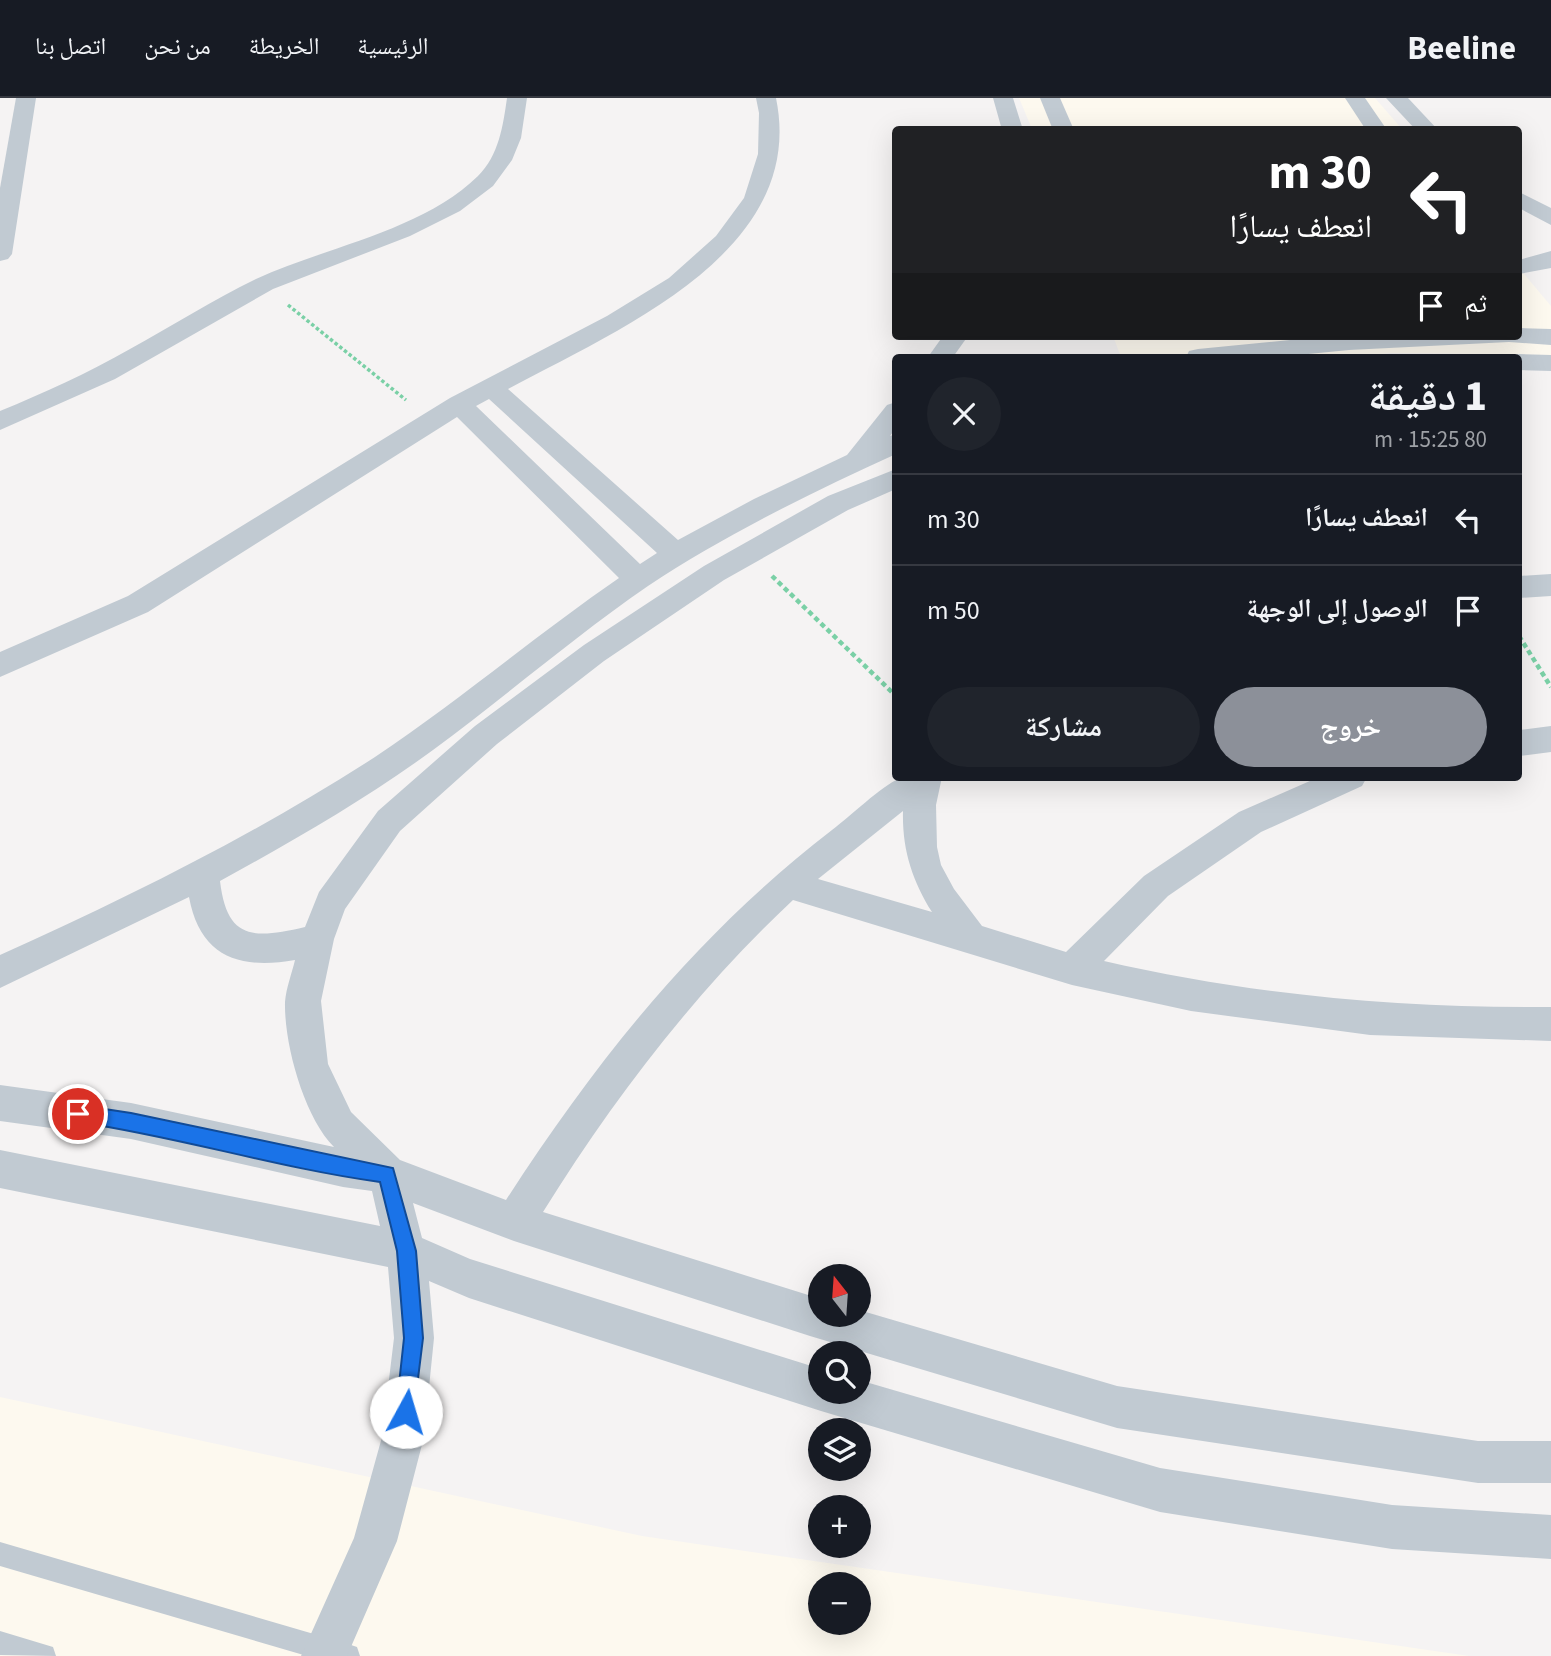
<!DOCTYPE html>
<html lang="ar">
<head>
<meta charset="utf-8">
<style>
  :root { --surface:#171b24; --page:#20242c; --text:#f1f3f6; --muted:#9ea1a6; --line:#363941; --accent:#8c9099 }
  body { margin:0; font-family:"Source Sans 3","Noto Naskh Arabic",sans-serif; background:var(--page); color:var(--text); direction:rtl; height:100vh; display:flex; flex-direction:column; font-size:26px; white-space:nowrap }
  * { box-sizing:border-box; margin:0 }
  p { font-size:23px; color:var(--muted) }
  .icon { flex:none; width:38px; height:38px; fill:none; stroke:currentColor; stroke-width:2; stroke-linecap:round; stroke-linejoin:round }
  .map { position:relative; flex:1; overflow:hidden; direction:ltr }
  .sheet { position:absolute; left:892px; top:256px; width:630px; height:427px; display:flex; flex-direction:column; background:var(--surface); border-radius:7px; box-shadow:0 7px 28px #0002; direction:rtl }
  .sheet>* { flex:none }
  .top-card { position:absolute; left:892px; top:28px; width:630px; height:214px; border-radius:7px; box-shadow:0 7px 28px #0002; direction:rtl; background:#202124; color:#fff; overflow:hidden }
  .needle { width:46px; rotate:343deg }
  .controls { position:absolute; left:808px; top:1166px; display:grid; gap:14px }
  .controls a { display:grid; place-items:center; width:63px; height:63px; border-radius:50%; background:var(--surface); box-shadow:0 7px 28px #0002; font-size:35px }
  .pin { position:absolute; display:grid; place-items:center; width:60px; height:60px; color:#fff; margin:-30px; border:4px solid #fff; border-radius:50%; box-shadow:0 2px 7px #0007 }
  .me { position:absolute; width:77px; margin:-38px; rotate:6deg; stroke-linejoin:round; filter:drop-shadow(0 0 5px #0008) }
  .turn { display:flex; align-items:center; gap:24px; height:147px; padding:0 35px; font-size:32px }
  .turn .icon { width:91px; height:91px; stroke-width:2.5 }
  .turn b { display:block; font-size:49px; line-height:60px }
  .then { display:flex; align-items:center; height:66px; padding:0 35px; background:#0003; gap:14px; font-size:26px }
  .round { display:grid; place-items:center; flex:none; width:74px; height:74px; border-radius:37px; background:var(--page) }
  .head { display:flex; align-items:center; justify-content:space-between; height:119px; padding:0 35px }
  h1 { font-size:42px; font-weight:800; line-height:52px }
  .action { display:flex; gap:14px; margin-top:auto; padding:14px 35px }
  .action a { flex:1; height:80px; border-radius:42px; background:var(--accent); color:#fff; font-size:28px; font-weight:800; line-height:80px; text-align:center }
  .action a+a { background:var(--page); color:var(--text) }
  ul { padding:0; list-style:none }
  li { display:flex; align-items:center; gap:21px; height:91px; padding:0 35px; border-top:2px solid var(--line) }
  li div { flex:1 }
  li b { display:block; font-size:26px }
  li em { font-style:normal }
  header { display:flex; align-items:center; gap:42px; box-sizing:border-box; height:98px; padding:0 35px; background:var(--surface); border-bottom:2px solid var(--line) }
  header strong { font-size:33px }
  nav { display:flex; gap:38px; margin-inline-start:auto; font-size:24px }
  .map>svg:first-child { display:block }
  .commercial { fill:#fdf9ef; fill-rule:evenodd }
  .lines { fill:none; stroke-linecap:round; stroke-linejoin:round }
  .path-far1 { stroke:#7ad0a6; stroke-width:3.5; stroke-dasharray:3.5 2.5; stroke-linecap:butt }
  .path { stroke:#7ad0a6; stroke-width:4.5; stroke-dasharray:5 3.5; stroke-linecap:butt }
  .lane { fill:#c1cad2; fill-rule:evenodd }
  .street { fill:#c1cad2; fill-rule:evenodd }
  .route { fill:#1a73e8; stroke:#114b97; stroke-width:2 }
</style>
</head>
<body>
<header>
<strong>Beeline</strong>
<nav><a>الرئيسية</a><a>الخريطة</a><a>من نحن</a><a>اتصل بنا</a></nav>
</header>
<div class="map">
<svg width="1551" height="1558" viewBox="0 0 1551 1558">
  <rect width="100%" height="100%" fill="#f5f3f3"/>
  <g class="commercial">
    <polygon points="1019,0 1375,0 1402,31 1032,31"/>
    <polygon points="1519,170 1551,208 1551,257 1391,255 1358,259 1121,259 1113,238 1519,238"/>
    <path d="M0,1299L642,1438L1469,1558H0ZM821,1486H859V1524H821Z"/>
  </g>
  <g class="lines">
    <polyline class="path-far1" points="288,207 406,302"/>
    <g class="path">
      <polyline points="772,478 896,598"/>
      <polyline points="1519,538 1551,589"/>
    </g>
    <g class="lane">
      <polygon points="0,1444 348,1546 357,1549 360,1558 307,1558 0,1468"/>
      <polygon points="0,1533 53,1549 56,1558 0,1557"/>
    </g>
    <g class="street">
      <polygon points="16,0 36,0 12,156 8,161 0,163 0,90"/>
      <path d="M507,0H527L521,40L512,62L493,88L460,113L410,138L273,191L115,281L0,332V313C44,295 88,275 130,251C172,228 213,202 256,181C325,149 422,133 478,78C499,57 503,28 507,0Z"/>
      <path d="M756,0H776C808,154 617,232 508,291L678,442L754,401L847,357L887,307L896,304V330L890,338L896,336V356C811,395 726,436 648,488C574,539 506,598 433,652C366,701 293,743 220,783C227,842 253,841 305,829L319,794L378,713L475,628L584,547L704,468L828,398L896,371V391L848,412L724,482L604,563L497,646L400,733L345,811L334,841L321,903L328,966L351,1014L400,1062L506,1102C598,960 697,836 832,732C851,718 880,689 900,680C910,675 930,679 942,679L936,707L937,749L941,767L954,791L982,828L1066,854L1144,778L1239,714L1319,679H1367L1362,688L1261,734L1168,798L1104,863C1251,897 1400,910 1551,909V943L1370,937L1191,913L1072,887L793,802C695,894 614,1000 543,1114L821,1201V1216H859V1212L1117,1288L1478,1343H1551V1385H1478L1117,1330L810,1238L514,1143L413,1105L422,1140L470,1161L821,1271V1293H859V1282L1160,1370L1392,1407L1551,1417V1461L1392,1451L1160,1414L821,1313L469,1200L429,1183L434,1240L424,1339L397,1443L347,1558H301L354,1440L382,1339L394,1240L388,1169L0,1090V1052L380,1128L372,1093L343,1089L131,1041L0,1023V987L131,1005L334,1049C304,1019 284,946 285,904C286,890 292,875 295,862C240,872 200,859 189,799L0,890V857C129,799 256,736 375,659C459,603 536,537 619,480L457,319L148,514L0,579V554L128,498L450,300L607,218L669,180L716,138L744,100L758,56L759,15ZM489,301L657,455L640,466L476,308ZM903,713C902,751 912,782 932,814L818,781Z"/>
      <polygon points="993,0 1013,0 1023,32 1002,32"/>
      <polygon points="1040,0 1060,0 1074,32 1053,32"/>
      <polygon points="1345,0 1365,0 1387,32 1366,32"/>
      <polygon points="1386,0 1408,0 1438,32 1416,32"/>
      <polygon points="1519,94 1551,110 1551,127 1519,110"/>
      <polygon points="1551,153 1551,170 1519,176 1519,162"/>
      <polygon points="1519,230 1551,231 1551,247 1509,244 1349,252 1278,259 1186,259 1189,253 1198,251 1330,238 1519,238"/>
      <polygon points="943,238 968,238 953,259 928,259"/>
      <polygon points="1519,256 1551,257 1551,273 1519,272 1519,259 1510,259"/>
      <polygon points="1551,476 1551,498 1519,500 1519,478"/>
      <polygon points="1551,628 1551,654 1519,658 1519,632"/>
    </g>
  </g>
  <path class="route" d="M78,1007L131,1015L393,1070L416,1153L423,1240L413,1321L406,1324L399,1321L396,1314L404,1240L397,1153L380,1084C278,1070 180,1039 78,1024L72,1022L70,1016L72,1010Z"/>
</svg>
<div class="controls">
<a><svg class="needle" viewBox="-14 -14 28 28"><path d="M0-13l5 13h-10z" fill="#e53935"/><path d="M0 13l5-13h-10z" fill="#9ea1a6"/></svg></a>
<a><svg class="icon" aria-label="search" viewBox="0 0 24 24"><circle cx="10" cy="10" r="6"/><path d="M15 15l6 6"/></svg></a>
<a><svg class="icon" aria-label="layers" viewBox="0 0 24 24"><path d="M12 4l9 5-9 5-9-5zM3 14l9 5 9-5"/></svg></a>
<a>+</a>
<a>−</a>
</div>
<div class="pin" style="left:78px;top:1016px;background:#d93025"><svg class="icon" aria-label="arrive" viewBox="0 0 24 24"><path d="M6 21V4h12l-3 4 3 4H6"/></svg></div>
<svg class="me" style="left:406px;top:1314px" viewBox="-20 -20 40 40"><circle r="19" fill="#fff"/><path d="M0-13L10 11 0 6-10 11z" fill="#1a73e8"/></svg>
<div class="top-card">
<div class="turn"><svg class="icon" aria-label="left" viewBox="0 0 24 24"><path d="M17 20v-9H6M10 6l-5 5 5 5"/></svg><div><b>30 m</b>انعطف يسارًا</div></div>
<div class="then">ثم<svg class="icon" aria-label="arrive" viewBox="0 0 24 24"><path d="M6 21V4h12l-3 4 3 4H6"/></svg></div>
</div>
<section class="sheet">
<div class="head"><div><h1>1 دقيقة</h1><p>80 m · 15:25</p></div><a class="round"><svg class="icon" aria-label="close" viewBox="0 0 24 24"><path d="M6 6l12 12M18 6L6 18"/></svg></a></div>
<ul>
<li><svg class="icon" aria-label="left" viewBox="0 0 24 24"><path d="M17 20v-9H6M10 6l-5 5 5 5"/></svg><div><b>انعطف يسارًا</b></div><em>30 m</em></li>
<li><svg class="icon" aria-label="arrive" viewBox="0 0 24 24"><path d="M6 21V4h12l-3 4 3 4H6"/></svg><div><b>الوصول إلى الوجهة</b></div><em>50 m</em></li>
</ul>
<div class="action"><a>خروج</a><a>مشاركة</a></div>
</section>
</div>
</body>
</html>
